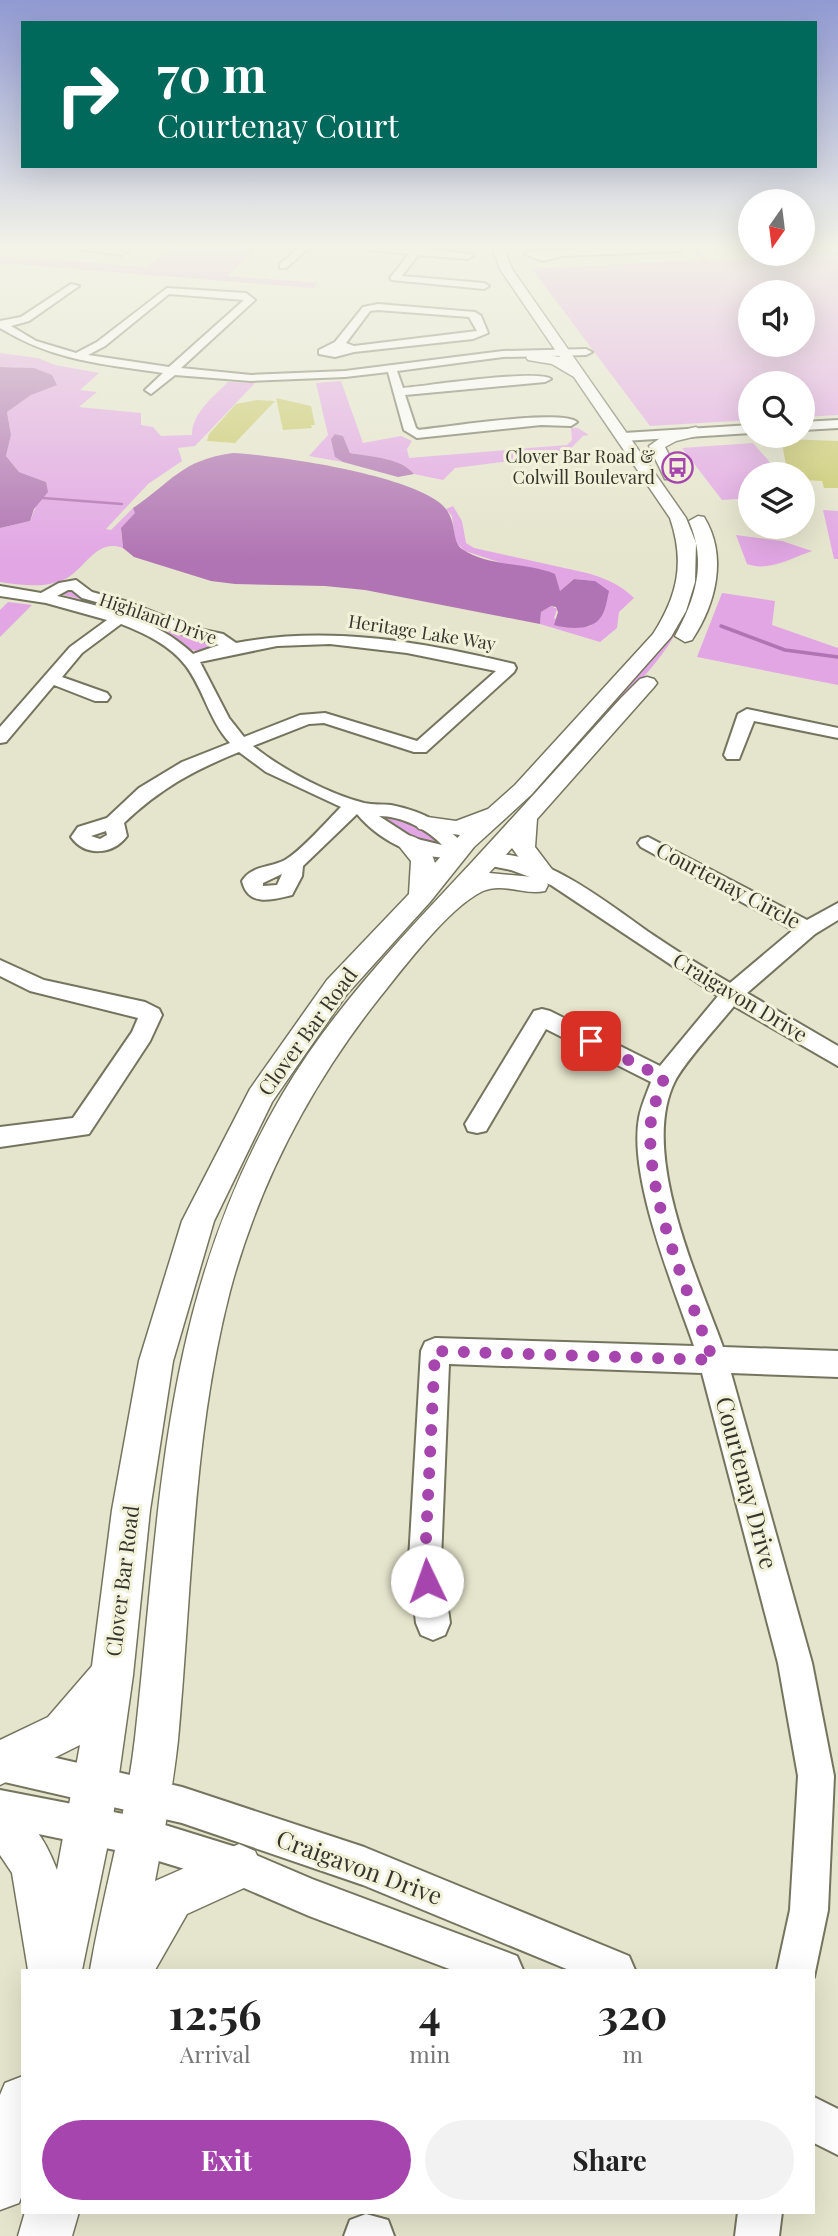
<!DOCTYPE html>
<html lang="en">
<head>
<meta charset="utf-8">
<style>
  :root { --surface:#fff; --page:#f2f2f2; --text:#222; --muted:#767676; --accent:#a645ad }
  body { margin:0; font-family:"Playfair Display",serif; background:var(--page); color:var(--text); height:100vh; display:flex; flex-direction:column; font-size:26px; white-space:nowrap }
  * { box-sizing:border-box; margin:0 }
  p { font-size:23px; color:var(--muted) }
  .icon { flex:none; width:38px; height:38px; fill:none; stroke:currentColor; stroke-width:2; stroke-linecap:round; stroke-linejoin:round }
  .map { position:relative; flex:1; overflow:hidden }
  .details { position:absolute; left:21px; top:1969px; width:794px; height:245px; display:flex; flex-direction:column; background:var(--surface); border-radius:0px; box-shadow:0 7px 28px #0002 }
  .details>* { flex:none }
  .hud { position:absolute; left:21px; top:21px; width:796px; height:147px; border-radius:0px; box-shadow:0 7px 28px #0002; background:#00695c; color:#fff; overflow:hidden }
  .needle { width:46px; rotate:194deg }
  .fabs { position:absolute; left:738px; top:189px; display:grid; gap:14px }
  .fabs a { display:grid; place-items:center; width:77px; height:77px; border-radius:50%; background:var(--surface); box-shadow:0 7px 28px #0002; font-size:35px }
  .pin { position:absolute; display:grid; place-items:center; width:60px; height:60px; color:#fff; margin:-30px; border-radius:14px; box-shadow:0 4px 10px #0006 }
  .me { position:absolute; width:77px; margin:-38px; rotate:357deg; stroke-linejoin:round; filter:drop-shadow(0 0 5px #0008) }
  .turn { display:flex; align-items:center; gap:24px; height:147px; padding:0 21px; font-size:32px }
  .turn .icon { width:91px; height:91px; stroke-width:2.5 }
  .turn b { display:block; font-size:49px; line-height:60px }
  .eta { display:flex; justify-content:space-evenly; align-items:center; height:119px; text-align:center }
  .eta b { font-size:42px; font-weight:700; line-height:49px }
  .button { display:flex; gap:14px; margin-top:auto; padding:14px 21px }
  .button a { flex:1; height:80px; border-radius:42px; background:var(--accent); color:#fff; font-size:28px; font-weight:700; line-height:80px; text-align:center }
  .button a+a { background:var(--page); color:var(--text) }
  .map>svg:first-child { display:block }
  .green { fill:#e2a6e5; fill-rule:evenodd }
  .water { fill:#b073b3 }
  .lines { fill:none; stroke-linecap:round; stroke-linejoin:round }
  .stream-far1 { stroke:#b073b3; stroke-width:2.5 }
  .stream { stroke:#b073b3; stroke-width:3.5 }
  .building { fill:#cac96b }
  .minor-casing { stroke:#74745f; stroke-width:4 }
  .major-casing { stroke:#74745f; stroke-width:3 }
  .minor { fill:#fff; fill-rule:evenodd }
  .major { fill:#fff; fill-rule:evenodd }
  .route { stroke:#a645ad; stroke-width:12; stroke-dasharray:0 21.6 }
  .labels { text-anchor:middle; stroke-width:6; stroke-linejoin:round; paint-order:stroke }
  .far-poi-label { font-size:18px; fill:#35352c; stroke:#f2f2da; text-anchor:end }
  .far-street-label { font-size:18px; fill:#35352c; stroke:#f2f2da }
  .street-label { font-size:21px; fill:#35352c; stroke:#f2f2da }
  .near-street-label { font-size:24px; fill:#35352c; stroke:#f2f2da }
</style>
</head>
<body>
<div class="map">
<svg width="838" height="2236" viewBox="0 0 838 2236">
  <rect width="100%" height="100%" fill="#e5e5cd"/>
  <g class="green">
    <polygon points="173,248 258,248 227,276 317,283 314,288 0,263 0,256 146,267"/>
    <path d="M697,249L709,260L795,256L838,249V415L803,417V383H751V420L650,426L532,269L702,260L692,250ZM751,292H803V345H751Z"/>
    <path d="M0,353L38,358L55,365L99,373L80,390L97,392L79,407L141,413V425L153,427L161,436L192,435C192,413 213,397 228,382L255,383L195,446L178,448L182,461L148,484L106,529L111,530L133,508L136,512L121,531L123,548C97,538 86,567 67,578C46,589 22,585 0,582V528L30,521L46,482L19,472L6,456L11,435L7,412L31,395L34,368L0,367Z"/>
    <path d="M341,381L363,443L401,436L412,441L407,449L409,458L567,445L572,440L571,428H578L589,435L583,436L565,454L455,468L443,480L414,474C400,457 371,457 350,453L343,436L335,434V457L343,462L309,456L328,435L316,383Z"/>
    <polygon points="753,443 780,474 751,474 751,498 722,500 682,448"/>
    <path d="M453,506L462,521L466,543L474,548L587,573C605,578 621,585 634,598L619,612L617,628L600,642L540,624L541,612L551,606L557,609L554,618L571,628L590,626C606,605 609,604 595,581L574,579L559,592L557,581L465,551L455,542L452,516L446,509Z"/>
    <polygon points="823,510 838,511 838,559 834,559"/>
    <path d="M736,535L782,541L812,551C792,558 768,572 747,564Z"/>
    <polygon points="66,590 72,590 216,645 202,651 191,650 139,618 100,604 64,595"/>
    <polygon points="722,593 775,601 772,625 838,648 838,685 697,657"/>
    <polygon points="8,602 32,605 0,637 0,610"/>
    <path d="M680,620C675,651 614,707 591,733L588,732Z"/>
    <polygon points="380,814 387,814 429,830 445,843 441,845 420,841 378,817"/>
  </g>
  <g class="water">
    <polygon points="0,367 34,368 52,375 57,385 31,395 7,412 11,435 6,456 19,472 46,482 48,492 34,509 30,521 0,528"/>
    <path d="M335,434L343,436L350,453C371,457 400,457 414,474L398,477L343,462L335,457L331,439Z"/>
    <path d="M233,453C281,456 403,474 440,503C459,518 450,541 462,549C488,567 526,562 555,574L560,591L574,579L595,581L609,591C607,599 606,610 601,617C592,631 568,629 554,625L558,612L556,607L551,606L541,612L540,624L365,590L325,586L235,584L211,581L134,557L123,548L121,528L135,513L133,508C172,482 181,460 233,453Z"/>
  </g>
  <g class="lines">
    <polyline class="stream-far1" points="43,498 122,504"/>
    <polyline class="stream" points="721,626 785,650 838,657"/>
  </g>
  <g class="building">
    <polygon points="276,398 311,406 315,425 311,425 312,428 283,430"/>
    <polygon points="257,400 275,401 235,443 207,441 209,434 236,404"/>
    <polygon points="784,439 838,441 838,488 824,488 822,481 803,480 803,474 793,474 791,465 786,465 782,443 785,443"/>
  </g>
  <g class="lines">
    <defs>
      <g id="minor">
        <polygon points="70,248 131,248 122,255"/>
        <polygon points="299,248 309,248 286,268 280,268 280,264"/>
        <polygon points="357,248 423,248 471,254 473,256 468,259 418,255 402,276 484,283 489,286 484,289 392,280 390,278 409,254"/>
        <polygon points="606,248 684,248 680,251 562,256 542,261 525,254 530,251"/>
        <path d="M71,284L79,286L29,321L11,326L36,341L76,353L97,342L167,288L246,293L255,300L181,368L251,375L345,371L503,351L586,349L592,352L586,355L503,357L397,371L403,388C427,386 538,369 551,379L545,382L405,395L416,428L419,430C446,427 561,409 577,422L571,426L541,425L417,438L404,430L388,372L345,377L251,381L175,375L151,394L145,390L163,373C102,364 54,361 0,328V321L21,317ZM169,294L244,300L169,367L88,355L105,346Z"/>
        <path d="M378,304L475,312L481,316L488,333L473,339L354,352L335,357L319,354V350L335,342L363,307ZM378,310L469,317L477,331L354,346L346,343L370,311Z"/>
        <polygon points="838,420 838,428 803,430 803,422"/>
        <polygon points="751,425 751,433 624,441 618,437 624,433"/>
        <path d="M76,580L92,592L128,602L194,628L223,634L236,643C329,625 423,642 514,664L516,668L514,672L426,752H414L324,723L309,724L253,746C281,769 329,794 364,803C373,805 382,804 391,805C422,811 450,825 468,851L465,855C426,865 381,843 357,814L303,866L302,876L292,895C272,900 248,907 242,881C252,865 270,868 285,860C301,851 327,821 341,807L266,772L239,752C192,771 160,789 124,823L127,836C113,855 85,857 71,837L78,827L107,818L139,788L182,762L230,743C209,720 204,690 186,666C170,645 144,633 121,624L82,653L62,677L107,693L110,697L107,701H95L54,685L6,742L0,743V727L70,647L107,620L46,603L0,596V586L41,593L59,583ZM68,590H72L82,598L118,608L184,635L219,645L193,654C157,619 104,607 57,596ZM330,644L407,653L496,671L417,741L325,713L300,715L244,737L229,718L200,662L277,646ZM379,816C401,816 426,828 442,845L413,838ZM106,831L107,835L100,839L91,836ZM282,874L277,885L263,886V883Z"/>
        <polygon points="747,709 838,728 838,738 754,721 739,759 727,759 724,755 738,714"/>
        <path d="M648,837L807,920L838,903V920L815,934L747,993L838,1046V1066L734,1006C718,1026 686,1060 675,1081C639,1152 698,1278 723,1347L838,1351V1377L731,1373L812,1663L834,1776L828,1910L814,1977V1970H777L790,1910L798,1776L778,1663L702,1373L449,1364L441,1560L450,1623L445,1635L433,1640L421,1635L416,1623L409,1560L421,1351L425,1342L435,1338L694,1346C674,1288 628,1178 639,1118C641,1106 647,1093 651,1082L546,1029L486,1131L477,1133L468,1131L465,1124L534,1011L542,1009L550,1011L660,1066L718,996L551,885L511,870L481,864L478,860L481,856C534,842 612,907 653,935C678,952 704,968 730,983L793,930L641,847L638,843L641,839Z"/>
        <polygon points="0,960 44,980 145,1002 159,1009 162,1015 150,1041 89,1134 0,1147 0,1127 73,1118 132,1032 138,1018 30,991 0,976"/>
        <polygon points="0,1745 182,1787 364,1847 629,1956 635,1970 569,1970 363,1885 182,1823 0,1781"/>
        <polygon points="0,1790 139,1817 239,1848 312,1879 517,1956 523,1970 452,1970 309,1916 237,1885 139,1855 0,1826"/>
        <polygon points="814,2097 838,2109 838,2155 814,2143"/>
        <polygon points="738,2212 782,2212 779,2236 735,2236"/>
        <polygon points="366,2214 388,2220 394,2236 344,2236 350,2220"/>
      </g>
      <g id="major">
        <path d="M492,248H504L512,269L686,518L696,543L695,582L686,611L671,637L531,795L474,847L430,902L347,994L272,1102L214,1221L173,1361L150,1510L133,1675L112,1824L82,1970H28L12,1873L0,1855V1804C32,1817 45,1839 57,1870L80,1745L0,1785V1740L48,1717L92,1666L112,1510L139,1361L182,1221L250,1089L327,980L409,894L411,861L395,841L399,836C416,831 431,848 435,863L460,835L419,829L415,824L419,819L427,817L456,821L488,809L515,785L653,634C678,595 685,562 670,518L574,377L552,364L528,360L526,357L533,353L560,357L500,269Z"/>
        <polygon points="696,427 704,432 701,435 676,441 665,447 679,476 677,479 665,479 649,446 666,434"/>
        <path d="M698,516L704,517C728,556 716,604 692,640L685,642L675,636C696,598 707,563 689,521Z"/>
        <path d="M647,677L654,679L657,683L654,687L537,819L535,847L554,872L551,877L544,879L548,885L545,891C525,896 503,882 483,891C449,907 405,966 380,997C311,1084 259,1183 230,1291C192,1438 192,1590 178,1740C173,1787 164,1834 155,1881L239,1844L255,1851L262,1867L255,1883L187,1914L155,1970H90C103,1893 126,1817 135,1738C161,1507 160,1304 282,1095C333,1008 403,936 472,862C522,808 571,753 621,698L640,679ZM512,848L533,877L489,873Z"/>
        <polygon points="23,2076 23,2192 19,2203 0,2210 0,2095 5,2083"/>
        <polygon points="25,2212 79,2212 72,2236 18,2236"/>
      </g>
    </defs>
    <use href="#minor" class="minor-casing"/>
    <use href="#major" class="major-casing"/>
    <use href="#minor" class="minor"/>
    <use href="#major" class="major"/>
  </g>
  <linearGradient id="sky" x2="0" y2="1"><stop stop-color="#919ad3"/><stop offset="0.44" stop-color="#f3f3e8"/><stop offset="1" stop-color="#f3f3e8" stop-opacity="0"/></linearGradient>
  <rect width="838" height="561" fill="url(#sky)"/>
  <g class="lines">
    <path class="route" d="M427,1581L425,1560L435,1351L713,1360C688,1291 644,1194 651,1120C653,1106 660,1091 664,1078L591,1041"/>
  </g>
  <defs>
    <symbol id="bus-ring" viewBox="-11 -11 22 22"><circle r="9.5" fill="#f2f2da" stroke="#a645ad" stroke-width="1.5"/><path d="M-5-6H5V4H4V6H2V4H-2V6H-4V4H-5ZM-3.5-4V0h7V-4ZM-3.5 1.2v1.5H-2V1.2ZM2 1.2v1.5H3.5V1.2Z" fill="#a645ad"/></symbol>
  </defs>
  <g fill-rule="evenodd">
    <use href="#bus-ring" x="660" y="450" width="35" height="35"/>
  </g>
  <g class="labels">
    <g class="far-poi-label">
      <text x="655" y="463">Clover Bar Road &amp;<tspan x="655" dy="21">Colwill Boulevard</tspan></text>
    </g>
    <g class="far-street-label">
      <text transform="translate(158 619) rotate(19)" y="6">Highland Drive</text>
      <text transform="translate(422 633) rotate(9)" y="6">Heritage Lake Way</text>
    </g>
    <g class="street-label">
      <text transform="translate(728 886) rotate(28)" y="7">Courtenay Circle</text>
      <text transform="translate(740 998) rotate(31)" y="7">Craigavon Drive</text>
      <text transform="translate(308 1032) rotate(-54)" y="7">Clover Bar Road</text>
      <text transform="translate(123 1581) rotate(-83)" y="7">Clover Bar Road</text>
    </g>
    <g class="near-street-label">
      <text transform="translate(746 1483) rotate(75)" y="8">Courtenay Drive</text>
      <text transform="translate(359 1868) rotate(20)" y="8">Craigavon Drive</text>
    </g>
  </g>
</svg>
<div class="fabs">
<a><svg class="needle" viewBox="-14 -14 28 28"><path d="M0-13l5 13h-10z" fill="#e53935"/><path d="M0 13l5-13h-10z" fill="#767676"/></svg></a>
<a><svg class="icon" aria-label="sound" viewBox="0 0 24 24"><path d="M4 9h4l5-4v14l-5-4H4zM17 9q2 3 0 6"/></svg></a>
<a><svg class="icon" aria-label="search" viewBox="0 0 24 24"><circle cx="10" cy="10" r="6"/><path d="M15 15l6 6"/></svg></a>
<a><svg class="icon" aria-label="layers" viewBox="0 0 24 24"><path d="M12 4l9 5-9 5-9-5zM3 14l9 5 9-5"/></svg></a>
</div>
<div class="pin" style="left:591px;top:1041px;background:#d93025"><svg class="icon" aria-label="arrive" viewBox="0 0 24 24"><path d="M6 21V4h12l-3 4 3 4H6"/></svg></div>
<svg class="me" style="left:427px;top:1581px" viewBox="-20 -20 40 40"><circle r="19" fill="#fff"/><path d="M0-13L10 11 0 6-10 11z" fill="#a645ad"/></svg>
<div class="hud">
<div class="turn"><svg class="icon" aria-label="right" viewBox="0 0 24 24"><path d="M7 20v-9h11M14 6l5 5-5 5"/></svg><div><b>70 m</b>Courtenay Court</div></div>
</div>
<section class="details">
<div class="eta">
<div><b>12:56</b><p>Arrival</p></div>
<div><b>4</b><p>min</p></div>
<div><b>320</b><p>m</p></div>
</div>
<div class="button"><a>Exit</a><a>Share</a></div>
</section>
</div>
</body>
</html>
